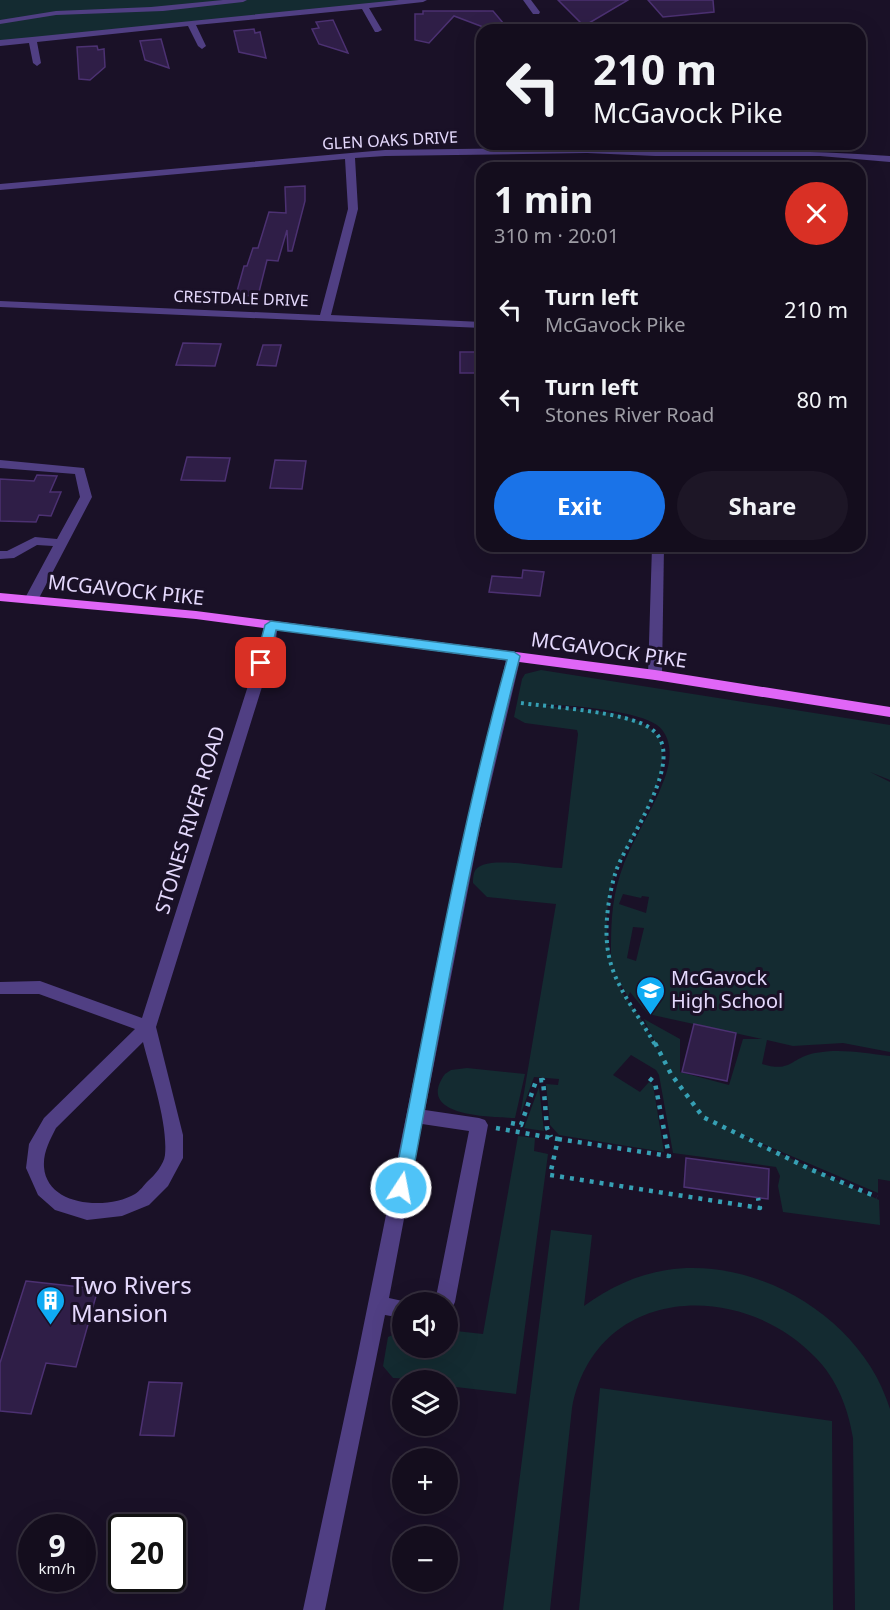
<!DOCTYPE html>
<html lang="en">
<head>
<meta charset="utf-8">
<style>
  :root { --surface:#140d1d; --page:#1d1626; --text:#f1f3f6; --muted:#9d9ca4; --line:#332d3b; --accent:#1a73e8 }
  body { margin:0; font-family:"Noto Sans",sans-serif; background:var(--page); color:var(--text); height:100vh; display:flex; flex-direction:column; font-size:22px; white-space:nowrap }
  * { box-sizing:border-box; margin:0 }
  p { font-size:20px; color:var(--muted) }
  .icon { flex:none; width:33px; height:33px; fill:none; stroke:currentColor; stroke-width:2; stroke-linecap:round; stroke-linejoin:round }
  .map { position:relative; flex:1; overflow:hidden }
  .panel { position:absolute; left:476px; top:162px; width:390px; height:390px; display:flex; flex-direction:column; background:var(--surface); border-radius:18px; box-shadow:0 6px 24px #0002,0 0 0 2px var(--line) }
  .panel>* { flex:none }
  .banner { position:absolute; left:476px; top:24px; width:390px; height:126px; border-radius:18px; box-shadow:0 6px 24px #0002,0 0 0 2px var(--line); background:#140d1d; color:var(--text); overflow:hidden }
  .tools { position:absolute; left:392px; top:1292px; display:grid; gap:12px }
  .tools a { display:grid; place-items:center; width:66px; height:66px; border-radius:50%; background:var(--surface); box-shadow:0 6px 24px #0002,0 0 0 2px var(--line); font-size:30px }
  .speed { position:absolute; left:18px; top:1514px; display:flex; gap:12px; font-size:30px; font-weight:700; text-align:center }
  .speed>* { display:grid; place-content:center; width:78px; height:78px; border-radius:50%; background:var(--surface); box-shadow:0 6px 24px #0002,0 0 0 2px var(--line); line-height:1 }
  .speed small { font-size:15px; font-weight:400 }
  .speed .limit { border:3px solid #111; border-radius:9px; background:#fff; color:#111 }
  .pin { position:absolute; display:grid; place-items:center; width:51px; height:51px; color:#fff; margin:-26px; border-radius:12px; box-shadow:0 3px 9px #0006 }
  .me { position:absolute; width:66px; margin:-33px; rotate:11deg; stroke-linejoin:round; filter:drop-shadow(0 0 4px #0008) }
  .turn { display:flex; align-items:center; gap:21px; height:126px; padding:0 18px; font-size:27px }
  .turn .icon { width:78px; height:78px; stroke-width:2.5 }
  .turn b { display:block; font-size:42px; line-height:51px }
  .round { display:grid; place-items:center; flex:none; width:63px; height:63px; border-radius:32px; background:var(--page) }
  .summary { display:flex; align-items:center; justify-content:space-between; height:102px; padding:0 18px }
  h1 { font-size:36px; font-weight:700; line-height:45px }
  .cta { display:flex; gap:12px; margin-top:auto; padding:12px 18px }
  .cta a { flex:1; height:69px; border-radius:36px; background:var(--accent); color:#fff; font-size:24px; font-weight:700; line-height:69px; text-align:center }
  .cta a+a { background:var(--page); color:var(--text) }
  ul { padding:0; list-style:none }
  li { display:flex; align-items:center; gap:18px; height:90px; padding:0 18px }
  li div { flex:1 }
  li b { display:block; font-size:22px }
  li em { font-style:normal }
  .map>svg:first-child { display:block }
  .green { fill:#142b31; fill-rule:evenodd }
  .building { fill:#2f1e47; stroke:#4c3172; stroke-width:1.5 }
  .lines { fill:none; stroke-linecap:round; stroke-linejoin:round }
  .path-far1 { stroke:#36a0b4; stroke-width:4; stroke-dasharray:3 4.5; stroke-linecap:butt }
  .path { stroke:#36a0b4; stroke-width:4.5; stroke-dasharray:4 6; stroke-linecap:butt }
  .minor { fill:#503f83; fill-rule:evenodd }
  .major { fill:#e066f7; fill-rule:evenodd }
  .route { fill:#4fc3f7; stroke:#337fa1; stroke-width:1.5 }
  .labels { text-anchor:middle; stroke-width:6; stroke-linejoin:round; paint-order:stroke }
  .far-street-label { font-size:16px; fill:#e5d9fd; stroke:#1a1127 }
  .street-label { font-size:20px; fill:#e5d9fd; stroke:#1a1127 }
  .poi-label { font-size:20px; fill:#e5d9fd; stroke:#1a1127; text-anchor:start }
  .near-poi-label { font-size:24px; fill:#e5d9fd; stroke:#1a1127; text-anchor:start }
</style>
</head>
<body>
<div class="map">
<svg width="890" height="1610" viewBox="0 0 890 1610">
  <rect width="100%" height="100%" fill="#1a1127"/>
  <g class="green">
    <polygon points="0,0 423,0 0,42"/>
    <path d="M541,670L890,725V780L870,772L890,782V1052L843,1043L793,1046L767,1040L762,1064C792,1073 790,1058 815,1053C840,1048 864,1053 890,1056V1181L878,1179V1193L728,1129L879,1200L880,1225L783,1212L778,1186L780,1176L776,1167L673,1153L659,1075L656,1070L631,1055L613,1075L640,1092L649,1082L653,1085L664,1152L559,1135L550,1125L546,1084L558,1085L559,1079L534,1077L520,1116L556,904L487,897L473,883C473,880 473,877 474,873C480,852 545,869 562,868L578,734L577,730L525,723L514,717L522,679L525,674ZM545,705C569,704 638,711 657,725C674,738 671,762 664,780C652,813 630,842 620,875C611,903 611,928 611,956C603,931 607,896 616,871C629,839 687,756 651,729C623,707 578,712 545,705ZM623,894L641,898L642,896L649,897L646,913L619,904ZM633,927L644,928L636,961L627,958ZM619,982L628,997L630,992L648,1014L762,1039H743L729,1085L680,1072V1039L644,1019L662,1057L645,1025L622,992Z"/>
    <path d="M467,1068L525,1074L515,1118C491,1117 414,1117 445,1074L451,1070Z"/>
    <polygon points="539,1087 544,1131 524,1128"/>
    <polygon points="518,1136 535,1138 534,1151 548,1154 516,1394 447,1386 447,1380 393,1378 383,1366 388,1337 402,1331 402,1347 447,1347 447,1330 483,1334"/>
    <path d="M551,1230L592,1235L584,1306C609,1288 635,1275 667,1270C759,1256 863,1319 890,1409V1610H855L853,1438C848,1408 837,1379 815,1357C739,1278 595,1286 572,1408L550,1610H503Z"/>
    <polygon points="600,1388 832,1421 833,1610 579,1610"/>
  </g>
  <g class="building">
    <polygon points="558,0 628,0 584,26"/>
    <polygon points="648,0 713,0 714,12 663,17"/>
    <polygon points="423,11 493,11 509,30 491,30 454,16 429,43 415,40 415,14 423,14"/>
    <polygon points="333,20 348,53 319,44 312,29 319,28 316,22"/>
    <polygon points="254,29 255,33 260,32 266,58 239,52 234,31"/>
    <polygon points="161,39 169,68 145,60 140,41"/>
    <polygon points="97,46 98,50 104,49 105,67 90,80 79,79 77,47"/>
    <polygon points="305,186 305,201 292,251 288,251 287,230 278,261 267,260 258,296 236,295 244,266 247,266 253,248 258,248 269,212 286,213 285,187"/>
    <polygon points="183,343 221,344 215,366 176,365"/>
    <polygon points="263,345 281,345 276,366 257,365"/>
    <rect x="460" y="352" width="22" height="21"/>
    <polygon points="187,457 230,458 225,481 181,480"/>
    <polygon points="275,460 306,461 302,489 270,488"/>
    <polygon points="37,475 57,476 50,492 61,492 51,516 39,515 36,522 0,521 0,479 34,481"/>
    <polygon points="523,570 544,572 540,596 489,592 492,576 522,578"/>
    <polygon points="694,1024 736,1033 727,1081 682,1072"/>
    <polygon points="686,1158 769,1169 768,1199 684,1187"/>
    <polygon points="26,1281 98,1289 76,1367 46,1363 31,1414 0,1411 0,1363"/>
    <polygon points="149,1382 182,1383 174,1436 140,1435"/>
  </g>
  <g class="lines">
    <path class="path-far1" d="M521,703C551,707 627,712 650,728C691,755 627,839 616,871C609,893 605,921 607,943C610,983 637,1011 655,1045"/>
    <g class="path">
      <polyline points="655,1043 671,1074 703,1117 812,1170 877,1197"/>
      <polyline points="511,1123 521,1125 536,1081 543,1080 547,1128 551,1137"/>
      <polyline points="496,1128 558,1139 550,1175 760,1208 758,1198"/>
      <polyline points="558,1139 669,1156 655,1083 648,1077"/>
    </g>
    <g class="minor">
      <polygon points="223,0 247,0 243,2 163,11 56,15 0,24 0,20 56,11 151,7"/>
      <polygon points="399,0 427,0 423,2 369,8 382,30 378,32 375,32 362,9 196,25 206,46 202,49 198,46 188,26 37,42 41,63 37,66 33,63 29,43 0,46 0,40 32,37"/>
      <polygon points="523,0 531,0 540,12 539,14 533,14"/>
      <path d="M587,147C688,152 789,148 890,156V162L820,156H655L587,153L385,156L355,158L358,209L331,315L482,322V328L0,307V301L320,315L348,209L345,159L0,190V184L385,150Z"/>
      <polygon points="0,460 84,468 92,497 38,600 31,604 24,600 53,546 37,545 14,558 0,559 0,551 7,551 35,537 57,539 80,497 75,474 0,468"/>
      <polygon points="652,546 664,546 662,675 655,680 648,675"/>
      <path d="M271,621L278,625L275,645L156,1027L183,1135V1158L168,1186L149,1205L122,1216L87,1220L55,1210L38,1195L26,1168L29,1144L44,1118L135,1029L39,994H0V982L40,981L142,1018L261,645L264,625ZM143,1042C151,1074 168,1123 165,1155C164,1164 155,1175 148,1181C144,1185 140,1191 135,1194C108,1210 47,1207 44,1167C43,1152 50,1140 56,1128Z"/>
      <polygon points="514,652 521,656 480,828 425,1110 479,1118 485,1120 488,1125 455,1302 452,1308 447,1310 447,1302 435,1302 469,1131 422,1124 389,1298 407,1302 402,1302 402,1318 385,1315 325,1610 303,1610 356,1363 453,885 507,656"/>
    </g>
    <polygon class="major" points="0,593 196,611 655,670 890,707 890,717 655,680 196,619 0,601"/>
  </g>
  <path class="route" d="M271,621L514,652L520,656C474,831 443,1010 410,1188L407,1193L401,1195L395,1193L393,1188C428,1011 459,833 507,660L276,630L268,663L261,667L257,666L255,663L265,625Z"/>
  <defs>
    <symbol id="school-pin" viewBox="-11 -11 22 30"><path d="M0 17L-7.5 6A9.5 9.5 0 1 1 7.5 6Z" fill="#0fabf3" stroke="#1a1127"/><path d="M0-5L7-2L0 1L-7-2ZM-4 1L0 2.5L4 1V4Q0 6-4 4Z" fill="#fff"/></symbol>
    <symbol id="building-pin" viewBox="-11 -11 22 30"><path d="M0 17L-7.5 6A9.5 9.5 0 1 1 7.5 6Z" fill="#0fabf3" stroke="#1a1127"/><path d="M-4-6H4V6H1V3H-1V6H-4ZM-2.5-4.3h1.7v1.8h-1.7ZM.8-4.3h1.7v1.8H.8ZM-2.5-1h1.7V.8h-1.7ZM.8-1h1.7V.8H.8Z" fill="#fff"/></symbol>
  </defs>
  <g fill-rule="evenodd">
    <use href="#school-pin" x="634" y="974" width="33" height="45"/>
    <use href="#building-pin" x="34" y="1284" width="33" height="45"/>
  </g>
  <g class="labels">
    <g class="far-street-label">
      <text transform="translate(390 140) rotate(-3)" y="6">GLEN OAKS DRIVE</text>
      <text transform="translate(241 298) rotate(2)" y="6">CRESTDALE DRIVE</text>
    </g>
    <g class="street-label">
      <text transform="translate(126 590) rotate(6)" y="7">MCGAVOCK PIKE</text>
      <text transform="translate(609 650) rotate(8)" y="7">MCGAVOCK PIKE</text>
      <text transform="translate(190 820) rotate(-73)" y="7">STONES RIVER ROAD</text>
    </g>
    <g class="poi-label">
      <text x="671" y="985">McGavock<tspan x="671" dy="23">High School</tspan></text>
    </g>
    <g class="near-poi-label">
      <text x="71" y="1294">Two Rivers<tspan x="71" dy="28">Mansion</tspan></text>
    </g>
  </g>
</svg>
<div class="tools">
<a><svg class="icon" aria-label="sound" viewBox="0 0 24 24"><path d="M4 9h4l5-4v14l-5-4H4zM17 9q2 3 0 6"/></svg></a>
<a><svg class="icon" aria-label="layers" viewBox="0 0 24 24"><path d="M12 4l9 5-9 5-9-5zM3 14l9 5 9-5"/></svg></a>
<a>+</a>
<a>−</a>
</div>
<div class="speed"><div>9<small>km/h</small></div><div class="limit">20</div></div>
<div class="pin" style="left:261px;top:663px;background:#d93025"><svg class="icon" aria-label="arrive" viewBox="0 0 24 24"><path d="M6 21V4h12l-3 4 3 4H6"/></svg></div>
<svg class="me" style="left:401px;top:1188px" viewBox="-20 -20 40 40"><circle r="17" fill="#4fc3f7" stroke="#fff" stroke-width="3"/><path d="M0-11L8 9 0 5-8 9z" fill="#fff"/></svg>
<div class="banner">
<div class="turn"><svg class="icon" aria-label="left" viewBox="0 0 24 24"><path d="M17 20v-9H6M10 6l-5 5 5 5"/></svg><div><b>210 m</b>McGavock Pike</div></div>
</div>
<section class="panel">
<div class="summary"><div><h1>1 min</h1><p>310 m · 20:01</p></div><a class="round" style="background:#d93025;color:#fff"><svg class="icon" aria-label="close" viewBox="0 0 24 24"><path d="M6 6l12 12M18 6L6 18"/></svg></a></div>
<ul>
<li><svg class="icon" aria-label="left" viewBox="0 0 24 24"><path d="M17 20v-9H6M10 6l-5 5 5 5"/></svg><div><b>Turn left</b><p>McGavock Pike</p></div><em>210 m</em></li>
<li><svg class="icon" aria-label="left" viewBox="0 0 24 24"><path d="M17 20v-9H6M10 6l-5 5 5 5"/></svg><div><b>Turn left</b><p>Stones River Road</p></div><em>80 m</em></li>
</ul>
<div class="cta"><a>Exit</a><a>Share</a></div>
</section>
</div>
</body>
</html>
